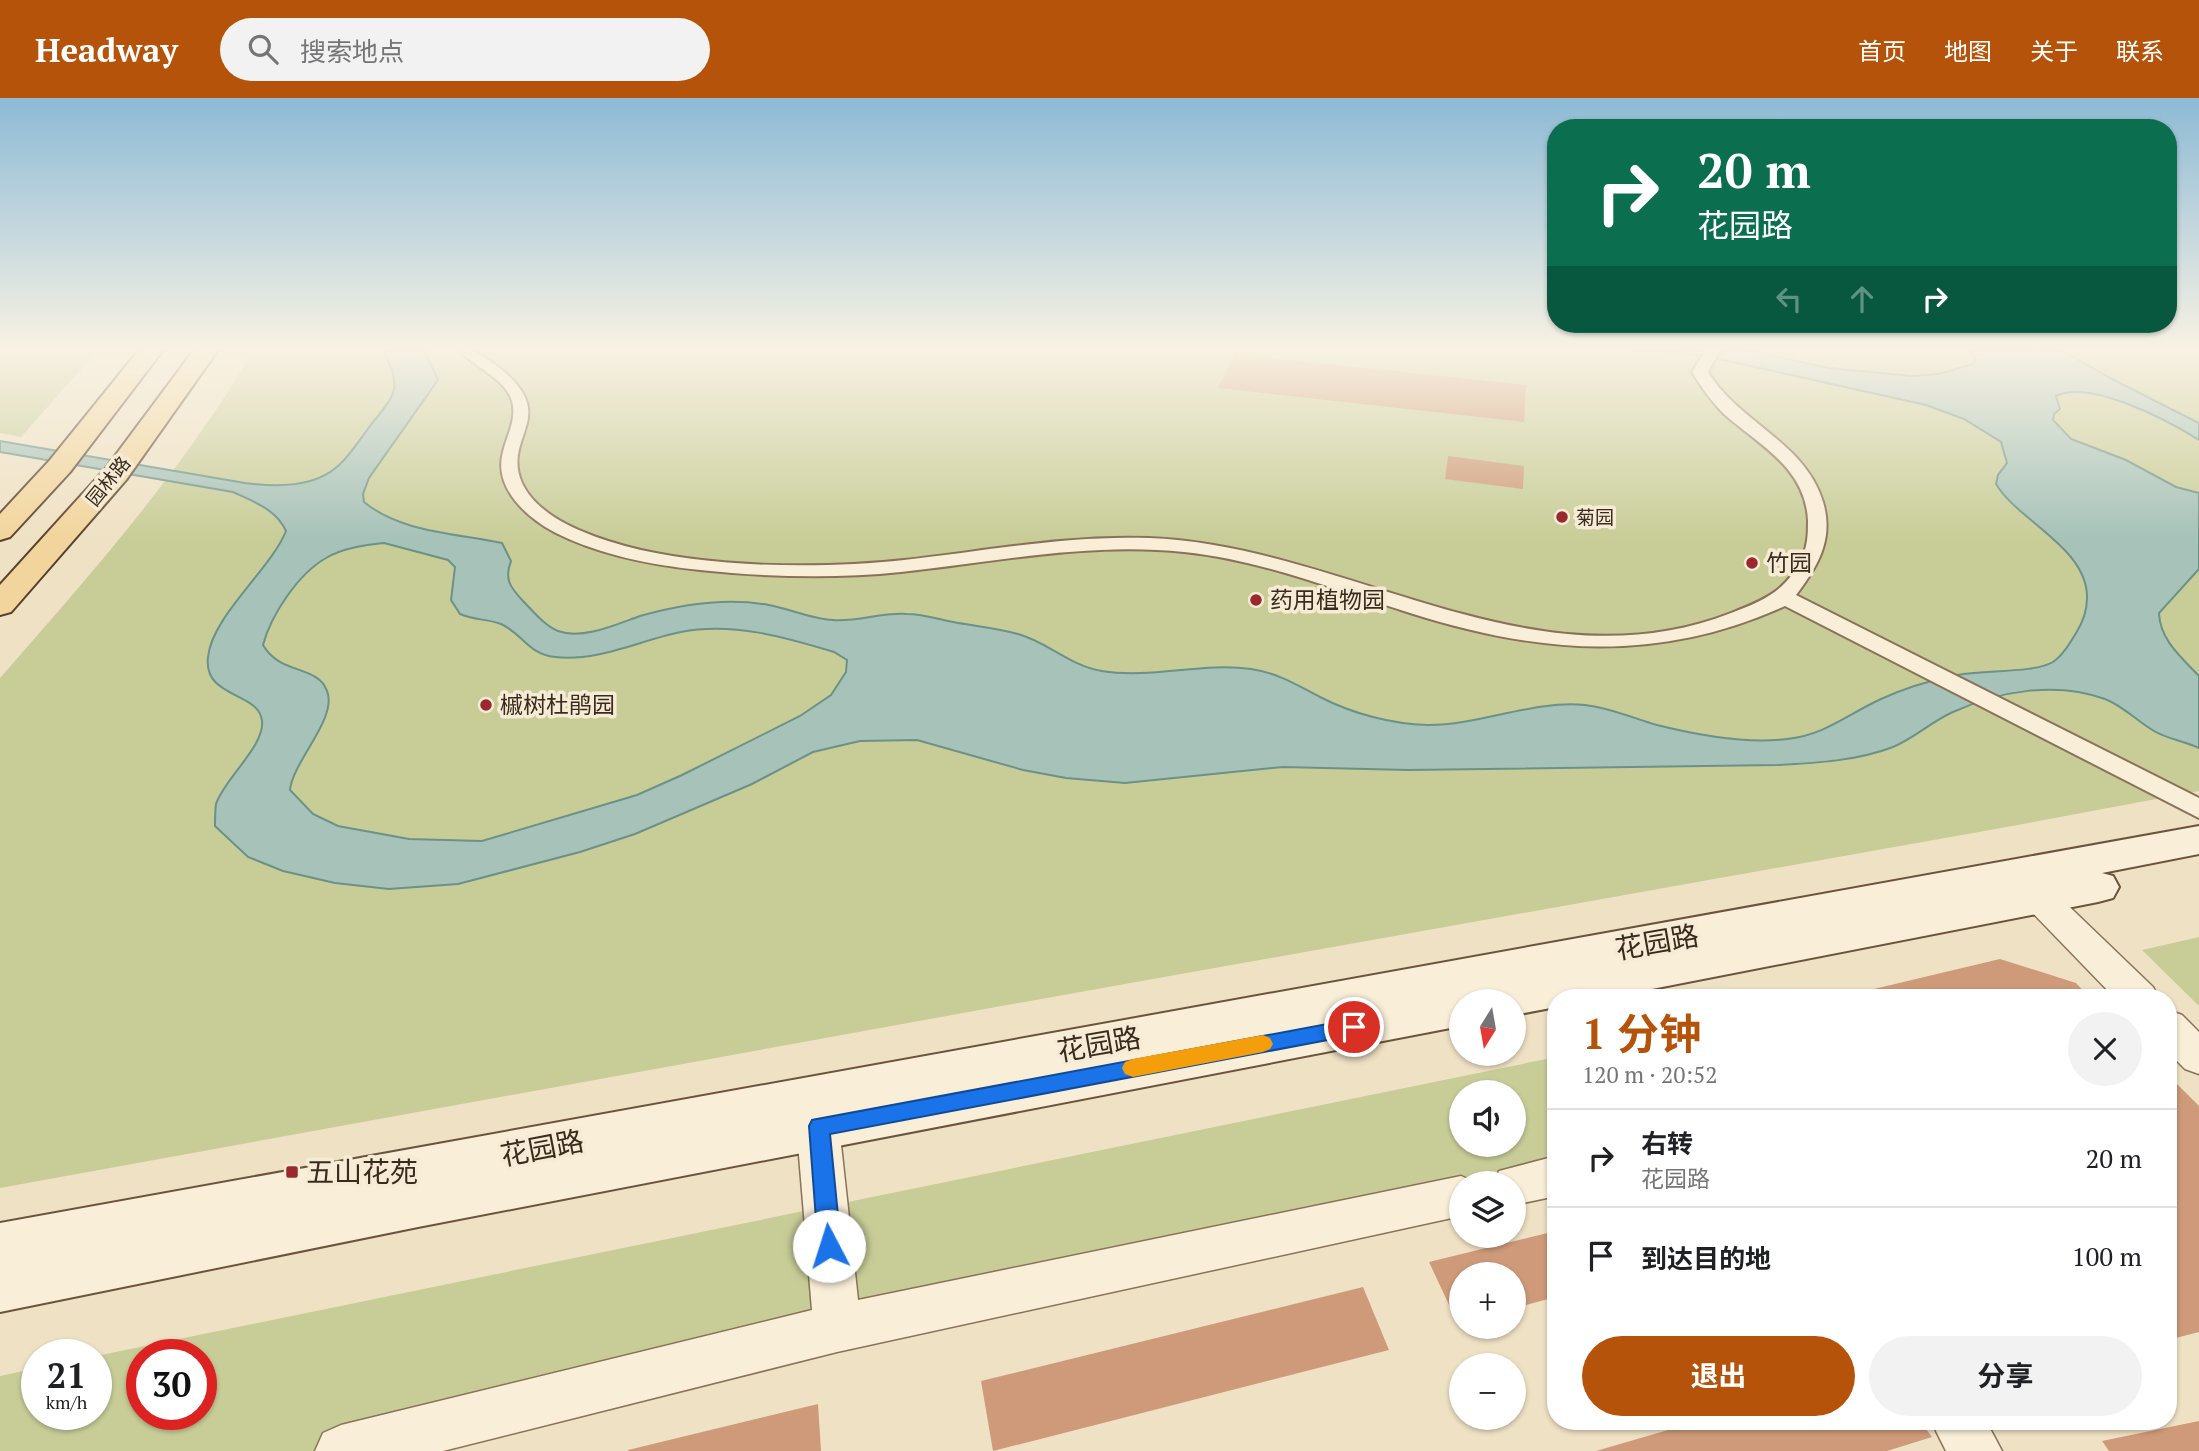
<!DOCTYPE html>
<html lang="zh">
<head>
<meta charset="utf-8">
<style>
  :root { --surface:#fff; --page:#f2f2f2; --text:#202124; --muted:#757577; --line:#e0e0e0; --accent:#b45309 }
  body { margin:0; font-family:"PT Serif","Noto Sans SC",serif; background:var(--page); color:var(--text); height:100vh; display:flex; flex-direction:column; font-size:26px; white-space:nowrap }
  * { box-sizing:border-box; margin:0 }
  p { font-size:23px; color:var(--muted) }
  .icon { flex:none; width:38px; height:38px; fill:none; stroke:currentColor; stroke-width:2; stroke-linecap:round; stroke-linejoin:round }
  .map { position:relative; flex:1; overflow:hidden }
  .side { position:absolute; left:1547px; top:891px; width:630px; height:441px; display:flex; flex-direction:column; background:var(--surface); border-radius:28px; box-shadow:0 2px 5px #0004 }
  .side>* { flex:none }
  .top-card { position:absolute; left:1547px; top:21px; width:630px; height:214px; border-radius:28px; box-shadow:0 2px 5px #0004; background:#0b6e4f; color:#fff; overflow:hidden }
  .needle { width:46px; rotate:191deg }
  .fabs { position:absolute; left:1449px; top:891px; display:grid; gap:14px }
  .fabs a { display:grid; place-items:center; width:77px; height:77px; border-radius:50%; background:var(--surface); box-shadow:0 2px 5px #0004; font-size:35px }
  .speed { position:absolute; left:21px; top:1241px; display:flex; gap:14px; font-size:35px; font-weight:700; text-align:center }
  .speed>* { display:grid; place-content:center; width:91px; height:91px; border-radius:50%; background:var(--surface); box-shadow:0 2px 5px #0004; line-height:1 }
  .speed small { font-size:18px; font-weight:400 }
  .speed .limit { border:10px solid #d22; background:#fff; color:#111 }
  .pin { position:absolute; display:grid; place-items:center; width:60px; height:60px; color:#fff; margin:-30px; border:4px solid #fff; border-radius:50%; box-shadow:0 2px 7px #0007 }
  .me { position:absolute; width:77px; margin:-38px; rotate:355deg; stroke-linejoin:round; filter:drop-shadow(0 0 5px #0008) }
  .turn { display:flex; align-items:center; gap:24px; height:147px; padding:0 35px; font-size:32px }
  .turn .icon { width:91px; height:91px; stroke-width:2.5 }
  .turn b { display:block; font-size:49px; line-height:60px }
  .lanes { display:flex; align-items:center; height:66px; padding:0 35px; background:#0003; justify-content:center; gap:35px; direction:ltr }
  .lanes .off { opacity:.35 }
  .round { display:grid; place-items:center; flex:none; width:74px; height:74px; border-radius:37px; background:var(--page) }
  .headline { display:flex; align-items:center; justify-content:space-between; height:119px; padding:0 35px }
  h1 { font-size:42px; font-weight:700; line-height:52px; color:var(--accent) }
  .cta { display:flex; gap:14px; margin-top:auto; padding:14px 35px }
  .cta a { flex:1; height:80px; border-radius:42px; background:var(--accent); color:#fff; font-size:28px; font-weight:700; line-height:80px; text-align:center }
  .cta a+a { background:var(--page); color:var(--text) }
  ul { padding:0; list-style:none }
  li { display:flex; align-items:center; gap:21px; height:98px; padding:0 35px; border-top:2px solid var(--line) }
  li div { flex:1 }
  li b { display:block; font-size:26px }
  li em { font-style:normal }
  header { display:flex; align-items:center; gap:42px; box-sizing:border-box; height:98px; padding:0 35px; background:var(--accent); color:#fff }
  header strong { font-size:33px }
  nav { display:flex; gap:38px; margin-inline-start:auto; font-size:24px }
  .search { width:490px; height:63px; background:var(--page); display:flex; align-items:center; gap:18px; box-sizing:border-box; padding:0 24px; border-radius:38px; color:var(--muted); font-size:26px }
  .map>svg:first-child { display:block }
  .green { fill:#c8cd98; fill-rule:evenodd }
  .water { fill:#a6c2b9; stroke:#6c9187; stroke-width:2; fill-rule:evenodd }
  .building { fill:#ce9a79 }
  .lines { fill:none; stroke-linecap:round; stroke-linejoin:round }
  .pedestrian-casing { stroke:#8a725a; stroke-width:4 }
  .minor-casing { stroke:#8a725a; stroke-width:3 }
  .secondary-casing { stroke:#6c533d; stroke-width:4 }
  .primary-casing { stroke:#58412e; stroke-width:4 }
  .pedestrian { fill:#f9eed8; fill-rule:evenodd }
  .minor { fill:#f9eed8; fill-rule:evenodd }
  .secondary { fill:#f9eed8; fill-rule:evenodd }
  .primary { fill:#f2d59c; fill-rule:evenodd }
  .route { fill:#1a73e8; stroke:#114b97; stroke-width:2 }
  .slow { fill:#f59e0b }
  .poi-dot { fill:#9a292d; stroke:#f6ebd4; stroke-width:2.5 }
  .labels { text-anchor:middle; stroke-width:7; stroke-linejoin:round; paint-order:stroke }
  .far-street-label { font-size:19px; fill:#3a2b1e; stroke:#f6ebd4 }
  .far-poi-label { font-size:19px; fill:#3a2b1e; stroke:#f6ebd4; text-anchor:start }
  .poi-label { font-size:23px; fill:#3a2b1e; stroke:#f6ebd4; text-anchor:start }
  .near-street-label { font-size:28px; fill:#3a2b1e; stroke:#f6ebd4 }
  .near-poi-label { font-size:28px; fill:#3a2b1e; stroke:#f6ebd4; text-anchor:start }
</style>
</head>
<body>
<header>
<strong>Headway</strong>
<div class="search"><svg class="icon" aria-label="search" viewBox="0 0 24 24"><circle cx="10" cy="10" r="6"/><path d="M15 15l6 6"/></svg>搜索地点</div>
<nav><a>首页</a><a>地图</a><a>关于</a><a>联系</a></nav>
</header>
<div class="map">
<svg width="2199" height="1353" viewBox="0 0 2199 1353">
  <rect width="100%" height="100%" fill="#efe1c4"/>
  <g class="green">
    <polygon points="0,252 98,252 21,339 0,335"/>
    <path d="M254,252H2199V693L2018,727L1007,907L0,1090V580C92,475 183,372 254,252Z"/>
    <polygon points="2199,839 2199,908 2142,852"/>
    <path d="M1556,959V1087L1514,1097V1085H1461V1109L380,1353H0V1278L37,1270V1316H96V1258ZM1461,994H1514V1046H1461ZM142,1256H201V1316H142Z"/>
  </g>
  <path class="water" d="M383,252H424L438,282L369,380L363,396L364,404C402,435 456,435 502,445L511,463C504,481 510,489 523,503C533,513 545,528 558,533C583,542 617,526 640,518C682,506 726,499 769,507C790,511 811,521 833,522C858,524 882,514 907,516C922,516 938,521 953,524C974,528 997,530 1018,536C1048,544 1070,568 1102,573C1152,581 1202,564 1251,571C1278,575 1297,587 1320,599C1353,616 1392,626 1428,627C1481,627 1533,602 1585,607C1610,610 1633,620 1657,627C1697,637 1746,646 1787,641C1825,637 1848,616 1881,601C1903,591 1928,583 1952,578C1979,571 2032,576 2053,564C2063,557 2070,545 2076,535C2083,524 2087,513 2087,500C2088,450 2018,423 1996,386L1998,377L2007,365L2001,344L1964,321L1926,307L1728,263L1692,256L1627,252H1745L1829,270L1912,278L1939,276L1973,266L1976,261L1968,252H2061L2112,281L2199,325V342C2169,323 2090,281 2056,298L2060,311L2054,316L2053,322L2071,341L2126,362L2176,389L2199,395V471L2159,515C2160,542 2181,559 2199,578V650C2186,644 2165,640 2154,633C2137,623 2123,608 2105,601C2056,583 1999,593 1953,614C1932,623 1915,640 1893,649C1857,663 1815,665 1777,667L1408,672L1283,669L1125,685L1066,680L1023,672L917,642L860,643L813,654L752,686L635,736L580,754L458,786L389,791L335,785L283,773L248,759L215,728C215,721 215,713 216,706C224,681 265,648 262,623C259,593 203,601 208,559C212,518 271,471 286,433C276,411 254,404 233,394L0,354V343L245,385C276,389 315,390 339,367C351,356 360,341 370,328C397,294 402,292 383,252ZM384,445L448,462L455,469L451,502L460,516C473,522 488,521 501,526C523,536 528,556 555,559C599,564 640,542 681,534C733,524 785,539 834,554L847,562L846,574L831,597L800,618L682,677L637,697L482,743L409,741L338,728L313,716L290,692C293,663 338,620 327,593C318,567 280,577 263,547C271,517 298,476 326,460C343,450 365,447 384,445Z"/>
  <g class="building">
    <polygon points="1235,256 1526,287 1524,324 1218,290"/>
    <polygon points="1448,358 1524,368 1523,391 1445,381"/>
    <polygon points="2000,861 2076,885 2090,900 1836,900"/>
    <polygon points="2168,977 2199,1008 2199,1234 2168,1242"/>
    <polygon points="1556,1133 1556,1199 1514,1210 1514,1176 1461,1176 1461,1223 1457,1224 1429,1164"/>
    <polygon points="1363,1189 1389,1252 993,1353 981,1283"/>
    <polygon points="818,1306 821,1353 628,1353 628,1352"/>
    <polygon points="1699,1323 1920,1323 1932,1339 1887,1353 1596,1353"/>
    <polygon points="2199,1323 2199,1353 2109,1353 2102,1343"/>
  </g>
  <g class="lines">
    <defs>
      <path id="pedestrian" d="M459,252C476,251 483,258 497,268C563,319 501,337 522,385C539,421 590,438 625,448C707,470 820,471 904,462C986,453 1067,437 1149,440C1346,447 1531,593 1731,515C1765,502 1788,492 1803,457C1808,446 1808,433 1808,422C1805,369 1759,347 1724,316C1711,303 1702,290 1692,274L1706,252H1720L1708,274C1739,325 1805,344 1823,404C1834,441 1818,468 1796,497L2199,700V720L1785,508C1657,566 1538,556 1407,514C1333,491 1261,462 1184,454C1089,444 995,464 901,474C834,481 766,479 700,472C651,467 600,457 556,435C527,420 493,390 503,354C507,337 517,321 512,303C505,280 474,269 459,252Z"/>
      <g id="minor">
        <polygon points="2040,788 2052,792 2153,889 2159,900 2115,900 2028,810 2022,801 2028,792"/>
        <polygon points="2168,912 2182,917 2199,934 2199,976 2185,971 2168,954"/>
        <polygon points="816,992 831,997 837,1010 858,1202 1461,1078 1477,1085 1461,1085 1461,1118 837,1254 443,1353 315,1353 323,1335 341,1327 812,1212 795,1010 801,997"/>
        <polygon points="1556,1058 1556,1098 1514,1107 1514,1085 1493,1085 1499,1073"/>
        <polygon points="1931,1323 1986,1323 2002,1353 1946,1353"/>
      </g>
      <polygon id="secondary" points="2199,728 2199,756 2102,775 2113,778 2119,789 2113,800 2098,804 1606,900 1556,900 1556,909 1514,917 1514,903 1461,903 1461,928 418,1129 0,1214 0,1125"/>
      <g id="primary">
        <polygon points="139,252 163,252 70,374 10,439 0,442 0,416 50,362"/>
        <polygon points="194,252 218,252 126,382 11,514 0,517 0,487 106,370"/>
      </g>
    </defs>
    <use href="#pedestrian" class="pedestrian-casing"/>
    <use href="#minor" class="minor-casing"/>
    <use href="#secondary" class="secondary-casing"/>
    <use href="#primary" class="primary-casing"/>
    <use href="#pedestrian" class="pedestrian"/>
    <use href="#minor" class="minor"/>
    <use href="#secondary" class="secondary"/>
    <use href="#primary" class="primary"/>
  </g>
  <linearGradient id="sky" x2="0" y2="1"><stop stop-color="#8dbad5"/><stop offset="0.57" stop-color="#f8f2e4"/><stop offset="1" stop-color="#f8f2e4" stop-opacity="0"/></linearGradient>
  <rect width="2199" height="441" fill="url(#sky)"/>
  <polygon class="route" points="1354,921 1361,923 1364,929 1361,934 1354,937 830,1036 841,1148 837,1156 829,1159 821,1156 818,1148 809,1028 812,1022"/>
  <polygon class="slow" points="1263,937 1270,940 1273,946 1270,951 1263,954 1133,979 1125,976 1122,970 1125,964 1133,961"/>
  <g class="poi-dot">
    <circle cx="1562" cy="419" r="7"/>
    <circle cx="1752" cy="465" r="7"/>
    <circle cx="1256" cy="502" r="7"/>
    <circle cx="486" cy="607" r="7"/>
    <rect x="285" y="1067" width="14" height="14" rx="3.5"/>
  </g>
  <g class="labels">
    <g class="far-street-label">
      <text transform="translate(108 383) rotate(-51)" y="7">园林路</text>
    </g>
    <g class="far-poi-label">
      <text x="1576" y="426">菊园</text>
    </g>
    <g class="poi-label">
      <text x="1766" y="473">竹园</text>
      <text x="1270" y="510">药用植物园</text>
      <text x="500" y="615">槭树杜鹃园</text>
    </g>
    <g class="near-street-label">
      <text transform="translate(1657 844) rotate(-10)" y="10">花园路</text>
      <text transform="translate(1099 946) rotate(-10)" y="10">花园路</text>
      <text transform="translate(542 1050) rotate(-11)" y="10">花园路</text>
    </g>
    <g class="near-poi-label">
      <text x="306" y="1084">五山花苑</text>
    </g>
  </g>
</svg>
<div class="fabs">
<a><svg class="needle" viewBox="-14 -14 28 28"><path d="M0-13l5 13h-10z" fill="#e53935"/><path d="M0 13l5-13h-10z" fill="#757577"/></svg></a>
<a><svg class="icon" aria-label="sound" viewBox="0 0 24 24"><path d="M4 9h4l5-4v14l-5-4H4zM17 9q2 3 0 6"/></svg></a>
<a><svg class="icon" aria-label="layers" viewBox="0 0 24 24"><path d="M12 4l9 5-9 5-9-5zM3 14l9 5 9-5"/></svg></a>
<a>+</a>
<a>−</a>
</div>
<div class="speed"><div>21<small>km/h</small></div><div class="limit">30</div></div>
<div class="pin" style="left:1354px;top:929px;background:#d93025"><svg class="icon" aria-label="arrive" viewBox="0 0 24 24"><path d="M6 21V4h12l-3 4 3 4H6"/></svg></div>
<svg class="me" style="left:829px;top:1148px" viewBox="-20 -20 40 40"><circle r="19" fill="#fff"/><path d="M0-13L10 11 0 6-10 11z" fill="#1a73e8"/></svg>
<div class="top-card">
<div class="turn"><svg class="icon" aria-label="right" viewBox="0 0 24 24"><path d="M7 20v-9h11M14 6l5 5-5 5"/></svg><div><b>20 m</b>花园路</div></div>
<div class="lanes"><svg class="icon off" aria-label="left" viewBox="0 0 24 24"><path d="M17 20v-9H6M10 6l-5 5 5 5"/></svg><svg class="icon off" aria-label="ahead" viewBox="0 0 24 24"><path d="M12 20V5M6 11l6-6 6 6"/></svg><svg class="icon" aria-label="right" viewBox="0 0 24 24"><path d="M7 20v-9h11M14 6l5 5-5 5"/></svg></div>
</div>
<section class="side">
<div class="headline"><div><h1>1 分钟</h1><p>120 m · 20:52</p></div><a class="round"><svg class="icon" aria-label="close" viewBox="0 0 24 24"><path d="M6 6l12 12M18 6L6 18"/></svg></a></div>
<ul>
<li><svg class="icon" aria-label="right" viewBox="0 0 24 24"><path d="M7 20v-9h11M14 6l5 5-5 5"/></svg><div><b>右转</b><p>花园路</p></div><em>20 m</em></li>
<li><svg class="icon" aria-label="arrive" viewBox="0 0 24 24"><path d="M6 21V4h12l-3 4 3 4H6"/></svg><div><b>到达目的地</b></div><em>100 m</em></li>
</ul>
<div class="cta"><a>退出</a><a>分享</a></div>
</section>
</div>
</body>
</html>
